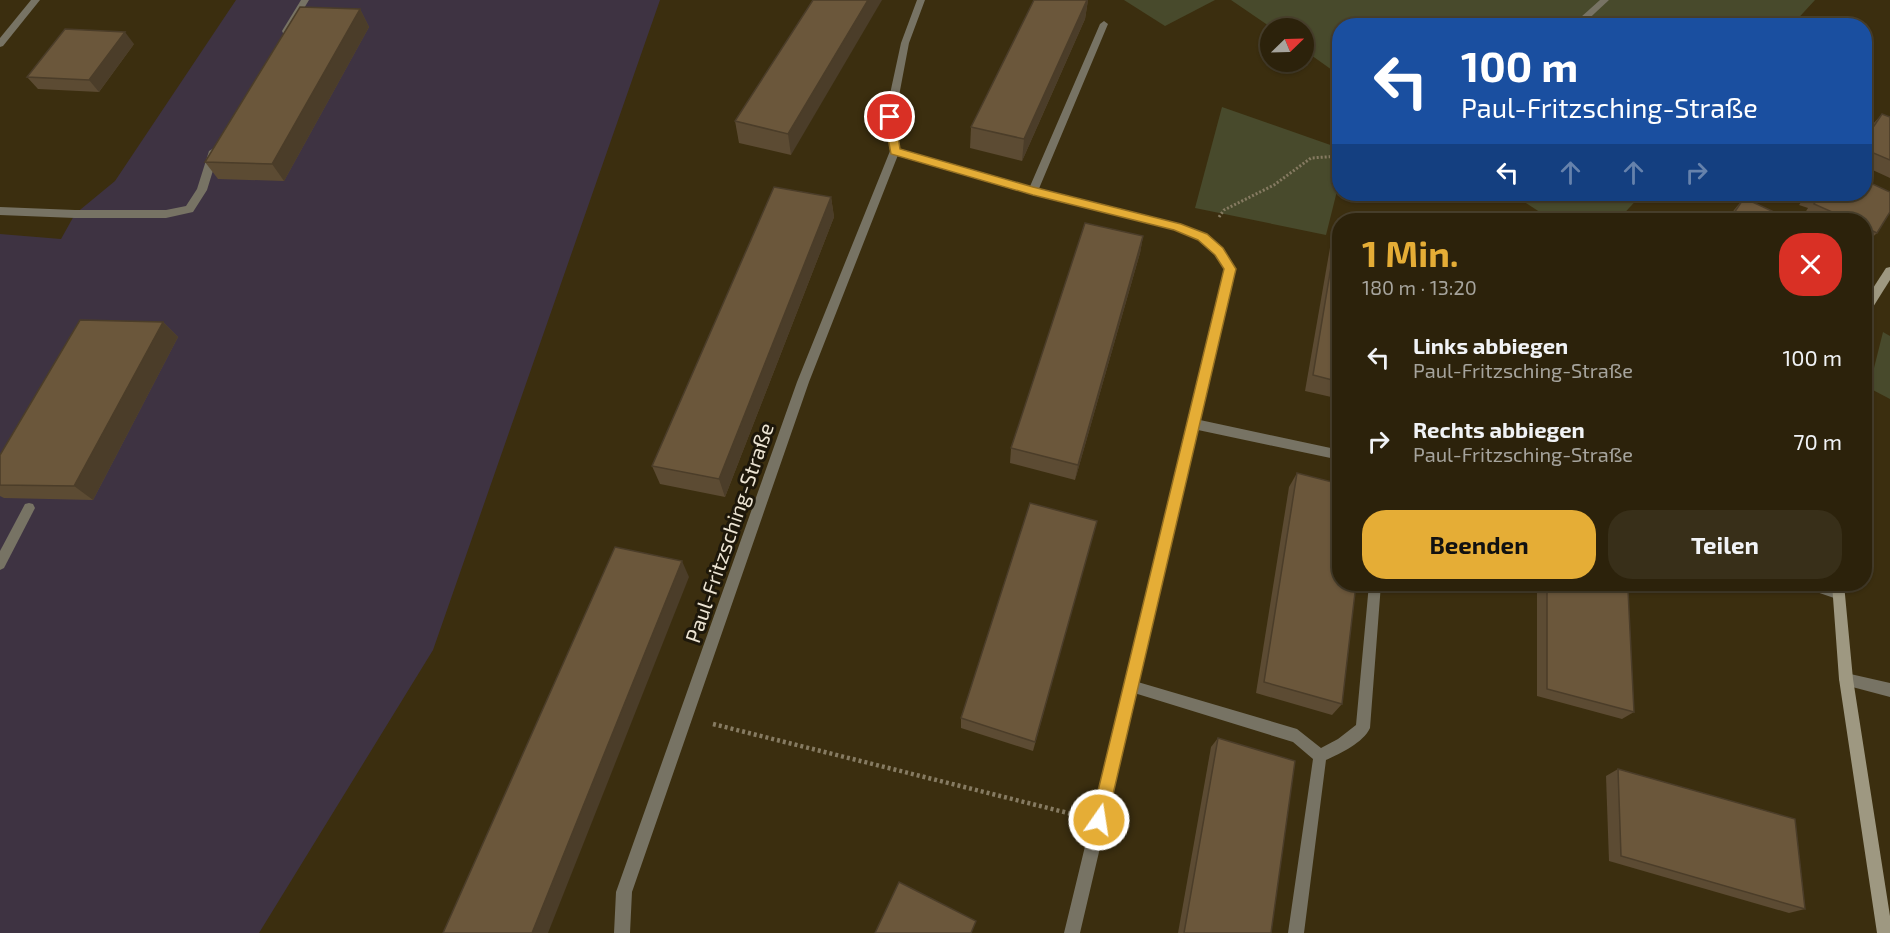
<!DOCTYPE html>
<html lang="de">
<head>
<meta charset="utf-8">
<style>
  :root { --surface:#2c220b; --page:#382f19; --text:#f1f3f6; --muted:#a6a49d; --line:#483f2c; --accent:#e5ad36 }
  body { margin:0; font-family:"Exo 2",sans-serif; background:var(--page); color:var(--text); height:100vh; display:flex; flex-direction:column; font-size:22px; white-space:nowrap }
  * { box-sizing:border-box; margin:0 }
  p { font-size:20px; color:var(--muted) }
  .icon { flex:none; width:33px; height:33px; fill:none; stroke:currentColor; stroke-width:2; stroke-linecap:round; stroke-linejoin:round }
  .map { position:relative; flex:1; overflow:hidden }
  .sheet { position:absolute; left:1332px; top:213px; width:540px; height:378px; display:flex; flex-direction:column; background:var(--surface); border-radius:24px; box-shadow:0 2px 4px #0004,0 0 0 2px var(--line) }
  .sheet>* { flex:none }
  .banner { position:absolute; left:1332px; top:18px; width:540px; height:183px; border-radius:24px; box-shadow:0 2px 4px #0004,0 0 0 2px var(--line); background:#1a4fa0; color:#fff; overflow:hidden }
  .needle { width:39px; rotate:67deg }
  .controls { position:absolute; left:1260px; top:18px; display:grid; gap:12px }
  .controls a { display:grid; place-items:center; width:54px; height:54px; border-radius:50%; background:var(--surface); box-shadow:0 2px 4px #0004,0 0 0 2px var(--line); font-size:30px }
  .pin { position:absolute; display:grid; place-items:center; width:51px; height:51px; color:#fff; margin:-26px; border:3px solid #fff; border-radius:50%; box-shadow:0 2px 6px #0007 }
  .me { position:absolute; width:66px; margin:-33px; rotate:13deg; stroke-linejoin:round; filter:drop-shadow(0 0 4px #0008) }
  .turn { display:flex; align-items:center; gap:21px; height:126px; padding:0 30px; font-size:27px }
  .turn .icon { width:78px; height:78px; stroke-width:2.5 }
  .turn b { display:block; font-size:42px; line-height:51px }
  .lanes { display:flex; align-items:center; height:57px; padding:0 30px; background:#0003; justify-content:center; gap:30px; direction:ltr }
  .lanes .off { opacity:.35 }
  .round { display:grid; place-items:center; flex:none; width:63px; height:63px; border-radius:24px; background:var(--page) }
  .summary { display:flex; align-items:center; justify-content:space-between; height:102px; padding:0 30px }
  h1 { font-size:36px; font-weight:700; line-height:45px; color:var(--accent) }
  .button { display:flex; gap:12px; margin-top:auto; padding:12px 30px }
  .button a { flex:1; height:69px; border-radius:24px; background:var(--accent); color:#111; font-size:24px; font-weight:700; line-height:69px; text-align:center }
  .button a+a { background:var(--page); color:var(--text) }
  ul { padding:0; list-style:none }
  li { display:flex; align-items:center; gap:18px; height:84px; padding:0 30px }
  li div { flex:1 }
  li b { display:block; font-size:22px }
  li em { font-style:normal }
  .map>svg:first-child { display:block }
  .commercial { fill:#3e3342 }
  .green { fill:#484a2c }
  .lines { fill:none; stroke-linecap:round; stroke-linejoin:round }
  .path-far1 { stroke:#867b62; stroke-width:3; stroke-dasharray:2 2; stroke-linecap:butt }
  .path { stroke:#867b62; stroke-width:4.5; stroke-dasharray:3 3; stroke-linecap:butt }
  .lane { fill:#777364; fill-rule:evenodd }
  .street { fill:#777364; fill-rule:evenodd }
  .secondary { fill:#9e9881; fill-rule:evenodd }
  .wall { fill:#5c4b33 }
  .shaded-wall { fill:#4b3d29 }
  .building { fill:#6b573b; stroke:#4b3d29; stroke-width:1.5 }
  .route { fill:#e5ad36; stroke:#957023; stroke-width:1.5 }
  .labels { text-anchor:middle; stroke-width:6; stroke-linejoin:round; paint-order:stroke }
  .street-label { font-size:21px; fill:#ece4d3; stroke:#1d170a }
</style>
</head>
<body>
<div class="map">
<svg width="1890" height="933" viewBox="0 0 1890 933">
  <rect width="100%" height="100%" fill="#3b2e0f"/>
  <polygon class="commercial" points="236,0 660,0 433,650 259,933 0,933 0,234 61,239 75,214 115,181"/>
  <g class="green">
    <polygon points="1124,0 1215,0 1165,26"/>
    <polygon points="1231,0 1815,0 1792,25 1340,26 1339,75 1304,50 1304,28 1272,28"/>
    <polygon points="1222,107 1339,148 1339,183 1326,235 1195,208"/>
    <polygon points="1512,194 1642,194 1618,220 1552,220"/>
    <polygon points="1883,332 1890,336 1890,399 1869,388"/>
  </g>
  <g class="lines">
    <polyline class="path-far1" points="1219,217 1224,210 1274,185 1311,158 1340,156"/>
    <polyline class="path" points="713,724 1072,814"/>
    <g class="lane">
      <polygon points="301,0 309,0 289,33 283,33 282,31"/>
      <polygon points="917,0 925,0 909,43 895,117 890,120 885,117 901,43"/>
      <polygon points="1600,0 1609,0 1581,26 1571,26"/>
      <polygon points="1104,21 1108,24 1038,191 1037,194 1029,194 1028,191 1100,24"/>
      <polygon points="214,148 219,151 207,190 193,212 166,218 75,218 70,214 75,210 166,210 186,206 197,189 209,151"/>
      <polygon points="29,503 33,504 35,508 4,568 0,570 0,551 25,504"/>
      <path d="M1369,584H1381L1370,728C1363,743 1341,753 1326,760L1304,933H1288L1313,759L1293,742L1131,692L1126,691L1124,686L1126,681L1131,680L1297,729L1321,748L1338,739L1356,725Z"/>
    </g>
    <g class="street">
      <polygon points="31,0 40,0 3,46 0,47 0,38"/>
      <polygon points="890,114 895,117 900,149 1033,187 1181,224 1206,234 1223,248 1235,269 1200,420 1340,450 1340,460 1198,430 1080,933 1064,933 1225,269 1215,254 1198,240 1175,230 1033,195 898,155 809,382 632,892 630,933 614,933 616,892 797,382 890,151 885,117"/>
      <polygon points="0,207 75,210 80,214 75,218 0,215"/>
      <polygon points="1804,584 1826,584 1842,589 1843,593 1842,597 1837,599 1805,588"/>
      <polygon points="1846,673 1890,683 1890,697 1841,684 1839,679 1841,674"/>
    </g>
    <g class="secondary">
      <polygon points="1890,267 1890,280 1868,315 1864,316 1864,302 1886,268"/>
      <polygon points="1832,584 1844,584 1853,679 1890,916 1890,933 1877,933 1839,679"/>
    </g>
  </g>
  <g class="wall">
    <polygon points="813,0 791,155 739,143 735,121"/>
    <polygon points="1034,0 1088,0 1085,19 1022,161 970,148 971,127"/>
    <polygon points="360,9 369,27 284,181 218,179 205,162"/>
    <polygon points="134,44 99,92 38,89 27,77"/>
    <polygon points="1882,114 1890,117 1890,178 1864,166 1864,122 1872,125"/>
    <polygon points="1807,194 1864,194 1877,233 1864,245 1864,220 1814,220 1803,216 1808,208 1799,205"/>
    <polygon points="831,197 834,217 725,497 660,484 652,466"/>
    <polygon points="1744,198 1791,220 1727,220 1734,210"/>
    <polygon points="1338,225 1340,225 1340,399 1305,391 1331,242"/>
    <polygon points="1143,236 1140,253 1075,480 1010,463 1011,448"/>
    <polygon points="163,322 178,337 93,500 4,498 0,496 0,455"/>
    <polygon points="1297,473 1342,704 1332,715 1256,693 1289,487"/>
    <polygon points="1093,534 1033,751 961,728 961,718"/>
    <polygon points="1537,584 1601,584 1634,712 1622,719 1537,696"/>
    <polygon points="1218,738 1271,933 1178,933 1211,747"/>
    <polygon points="1618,769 1805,909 1789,913 1609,861 1606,776"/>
  </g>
  <g class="shaded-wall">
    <polygon points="868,0 882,0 791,155 788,134"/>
    <polygon points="1087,0 1088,0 1085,19 1022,161 1024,139"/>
    <polygon points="360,9 369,27 284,181 272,164"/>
    <polygon points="125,32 134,44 99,92 89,80"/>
    <polygon points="831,197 834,217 725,497 719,479"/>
    <polygon points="1143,236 1140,253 1075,480 1078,465"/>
    <polygon points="163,322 178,337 93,500 74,486"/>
    <polygon points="682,561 689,577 548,933 532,933"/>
  </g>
  <g class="building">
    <polygon points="813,0 868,0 788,134 735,121"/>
    <polygon points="1034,0 1087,0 1024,139 971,127"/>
    <polygon points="300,7 360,9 272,164 205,162"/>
    <polygon points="65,29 125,32 89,80 27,77"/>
    <polygon points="1882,114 1890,117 1890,160 1864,149 1864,141 1866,139 1864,138 1864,122 1874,126"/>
    <polygon points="1864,180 1890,192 1890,212 1877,233 1864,227 1864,220 1850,220 1814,204 1819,196 1812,194 1864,194"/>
    <polygon points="774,187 831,197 719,479 652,466"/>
    <polygon points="1744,198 1791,220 1734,220 1730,219"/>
    <polygon points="1085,223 1143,236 1078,465 1011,448"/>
    <polygon points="1338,225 1340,225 1340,382 1313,375"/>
    <polygon points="80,320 163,322 74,486 0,485 0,455"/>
    <polygon points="1297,473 1340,484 1340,584 1356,584 1342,704 1264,682"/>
    <polygon points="1030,503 1097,521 1035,742 961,718"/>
    <polygon points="615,547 682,561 532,933 443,933"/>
    <polygon points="1547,584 1601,584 1628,590 1634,712 1547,689"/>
    <polygon points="1218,738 1295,761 1271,933 1184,933"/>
    <polygon points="1618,769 1795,819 1805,909 1621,856"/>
    <polygon points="899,882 976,921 971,933 875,933"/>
  </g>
  <polygon class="route" points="890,113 895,117 900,149 1033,187 1181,224 1207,234 1223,248 1236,269 1107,820 1105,826 1099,829 1093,826 1091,820 1224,269 1215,255 1198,240 1174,230 1033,195 891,154 884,117"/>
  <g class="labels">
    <g class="street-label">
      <text transform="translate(730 533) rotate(-71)" y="7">Paul-Fritzsching-Straße</text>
    </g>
  </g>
</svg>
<div class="controls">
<a><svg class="needle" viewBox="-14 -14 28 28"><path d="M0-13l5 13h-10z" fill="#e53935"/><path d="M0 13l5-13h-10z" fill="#a6a49d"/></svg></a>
</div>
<div class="pin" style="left:890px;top:117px;background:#d93025"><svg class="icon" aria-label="arrive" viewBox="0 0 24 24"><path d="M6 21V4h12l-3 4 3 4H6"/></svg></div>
<svg class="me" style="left:1099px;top:820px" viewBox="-20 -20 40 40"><circle r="17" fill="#e5ad36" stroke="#fff" stroke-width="3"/><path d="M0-11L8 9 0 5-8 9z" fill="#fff"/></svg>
<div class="banner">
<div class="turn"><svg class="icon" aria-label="left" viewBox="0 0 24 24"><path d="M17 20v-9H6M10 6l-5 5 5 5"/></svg><div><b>100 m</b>Paul-Fritzsching-Straße</div></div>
<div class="lanes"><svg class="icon" aria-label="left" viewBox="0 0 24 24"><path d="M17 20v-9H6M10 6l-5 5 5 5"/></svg><svg class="icon off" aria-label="ahead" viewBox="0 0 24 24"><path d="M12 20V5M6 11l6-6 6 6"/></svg><svg class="icon off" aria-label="ahead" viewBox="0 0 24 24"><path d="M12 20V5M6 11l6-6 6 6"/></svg><svg class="icon off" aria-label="right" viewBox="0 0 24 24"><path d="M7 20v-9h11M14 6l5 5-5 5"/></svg></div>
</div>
<section class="sheet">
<div class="summary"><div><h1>1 Min.</h1><p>180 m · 13:20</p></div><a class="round" style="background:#d93025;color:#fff"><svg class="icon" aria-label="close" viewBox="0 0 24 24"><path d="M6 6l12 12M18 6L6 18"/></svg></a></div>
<ul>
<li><svg class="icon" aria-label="left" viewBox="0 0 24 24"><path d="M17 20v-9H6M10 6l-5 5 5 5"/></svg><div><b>Links abbiegen</b><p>Paul-Fritzsching-Straße</p></div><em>100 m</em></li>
<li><svg class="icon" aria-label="right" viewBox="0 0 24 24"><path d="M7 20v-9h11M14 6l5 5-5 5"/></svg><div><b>Rechts abbiegen</b><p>Paul-Fritzsching-Straße</p></div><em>70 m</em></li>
</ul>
<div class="button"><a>Beenden</a><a>Teilen</a></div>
</section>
</div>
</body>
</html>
